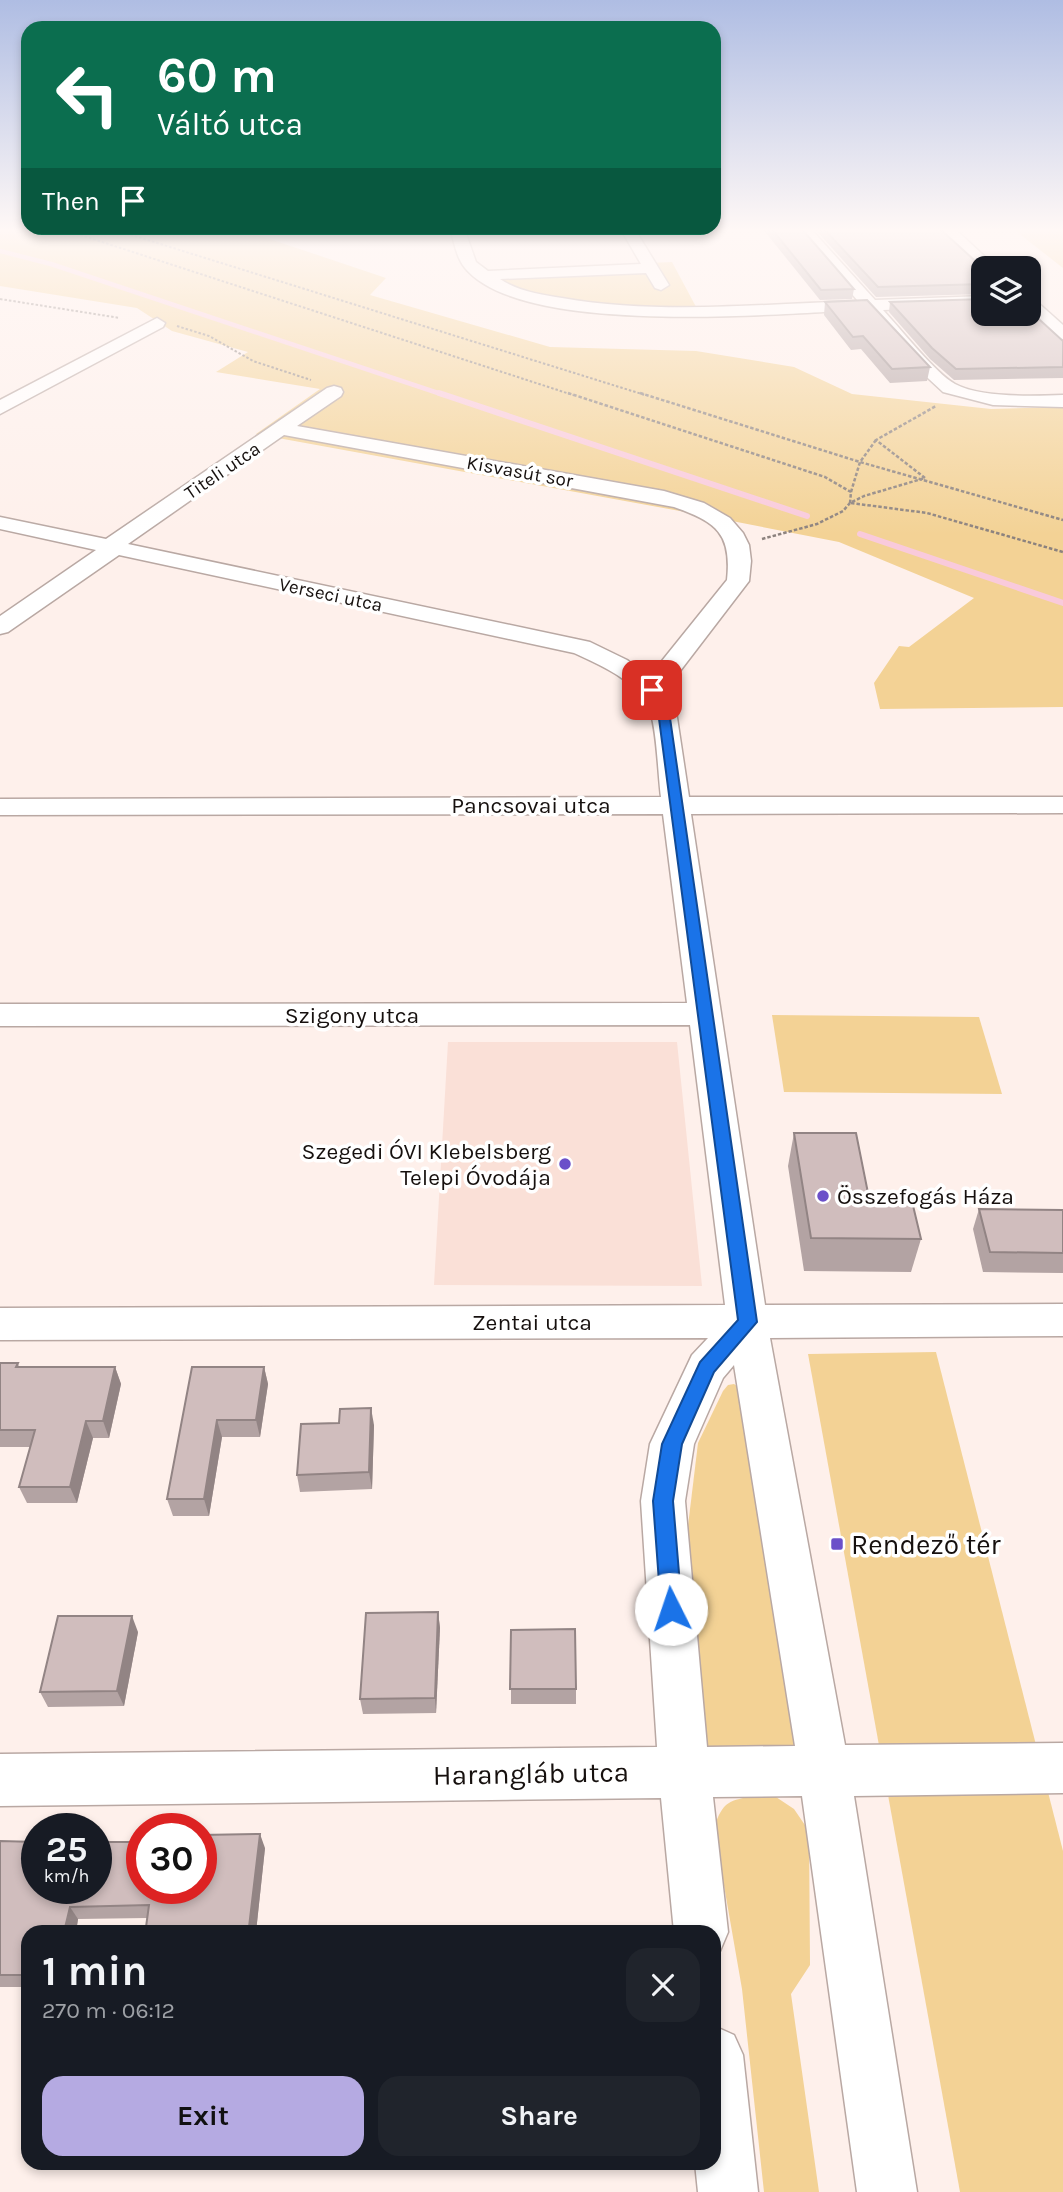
<!DOCTYPE html>
<html lang="en">
<head>
<meta charset="utf-8">
<style>
  :root { --surface:#171b24; --page:#20242c; --text:#f1f3f6; --muted:#9ea1a6; --accent:#b5aae2 }
  body { margin:0; font-family:Karla,sans-serif; background:var(--page); color:var(--text); height:100vh; display:flex; flex-direction:column; font-size:26px; white-space:nowrap }
  * { box-sizing:border-box; margin:0 }
  p { font-size:23px; color:var(--muted) }
  .icon { flex:none; width:38px; height:38px; fill:none; stroke:currentColor; stroke-width:2; stroke-linecap:round; stroke-linejoin:round }
  .map { position:relative; flex:1; overflow:hidden }
  .side { position:absolute; left:21px; top:1925px; width:700px; height:245px; display:flex; flex-direction:column; background:var(--surface); border-radius:21px; box-shadow:0 4px 10px #0003 }
  .side>* { flex:none }
  .guide { position:absolute; left:21px; top:21px; width:700px; height:214px; border-radius:21px; box-shadow:0 4px 10px #0003; background:#0b6e4f; color:#fff; overflow:hidden }
  .buttons { position:absolute; left:971px; top:256px; display:grid; gap:14px }
  .buttons a { display:grid; place-items:center; width:70px; height:70px; border-radius:14px; background:var(--surface); box-shadow:0 4px 10px #0003; font-size:35px }
  .speed { position:absolute; left:21px; top:1813px; display:flex; gap:14px; font-size:35px; font-weight:700; text-align:center }
  .speed>* { display:grid; place-content:center; width:91px; height:91px; border-radius:50%; background:var(--surface); box-shadow:0 4px 10px #0003; line-height:1 }
  .speed small { font-size:18px; font-weight:400 }
  .speed .limit { border:10px solid #d22; background:#fff; color:#111 }
  .pin { position:absolute; display:grid; place-items:center; width:60px; height:60px; color:#fff; margin:-30px; border-radius:14px; box-shadow:0 4px 10px #0006 }
  .me { position:absolute; width:77px; margin:-38px; rotate:356deg; stroke-linejoin:round; filter:drop-shadow(0 0 5px #0008) }
  .turn { display:flex; align-items:center; gap:24px; height:147px; padding:0 21px; font-size:32px }
  .turn .icon { width:91px; height:91px; stroke-width:2.5 }
  .turn b { display:block; font-size:49px; line-height:60px }
  .then { display:flex; align-items:center; height:66px; padding:0 21px; background:#0003; gap:14px; font-size:26px }
  .round { display:grid; place-items:center; flex:none; width:74px; height:74px; border-radius:21px; background:var(--page) }
  .summary { display:flex; align-items:center; justify-content:space-between; height:119px; padding:0 21px }
  h1 { font-size:42px; font-weight:700; line-height:52px }
  .action { display:flex; gap:14px; margin-top:auto; padding:14px 21px }
  .action a { flex:1; height:80px; border-radius:21px; background:var(--accent); color:#111; font-size:28px; font-weight:700; line-height:80px; text-align:center }
  .action a+a { background:var(--page); color:var(--text) }
  .map>svg:first-child { display:block }
  .built { fill:#fae0d7 }
  .green { fill:#f3d295 }
  .lines { fill:none; stroke-linecap:round; stroke-linejoin:round }
  .stream-far1 { stroke:#f9cadb; stroke-width:4.5 }
  .stream { stroke:#f9cadb; stroke-width:6 }
  .minor-casing { stroke:#b9a8a3; stroke-width:3 }
  .path-far1 { stroke:#8c827e; stroke-width:2; stroke-dasharray:2.5 2; stroke-linecap:butt }
  .path { stroke:#8c827e; stroke-width:2.5; stroke-dasharray:3.5 2; stroke-linecap:butt }
  .minor { fill:#fff; fill-rule:evenodd }
  .wall { fill:#b3a3a3 }
  .shaded-wall { fill:#928484 }
  .building { fill:#d0bdbd; stroke:#928484; stroke-width:2 }
  .route { fill:#1a73e8; stroke:#114b97; stroke-width:2 }
  .poi-dot { fill:#6b50c9; stroke:#fff; stroke-width:2.5 }
  .labels { text-anchor:middle; stroke-width:7; stroke-linejoin:round; paint-order:stroke }
  .far-street-label { font-size:19px; fill:#16100e; stroke:#fff }
  .street-label { font-size:23px; fill:#16100e; stroke:#fff }
  .poi-label { font-size:23px; fill:#16100e; stroke:#fff; text-anchor:end }
  .near-poi-label { font-size:28px; fill:#16100e; stroke:#fff; text-anchor:start }
  .near-street-label { font-size:28px; fill:#16100e; stroke:#fff }
</style>
</head>
<body>
<div class="map">
<svg width="1063" height="2192" viewBox="0 0 1063 2192">
  <rect width="100%" height="100%" fill="#fef0eb"/>
  <polygon class="built" points="448,1042 677,1042 702,1286 434,1285"/>
  <g class="green">
    <polygon points="0,228 237,228 386,278 370,295 550,347 696,351 794,367 852,394 991,409 1063,407 1063,707 880,709 874,683 899,646 909,647 974,598 839,542 691,513 256,434 320,389 216,372 248,352 172,331 137,308 0,286"/>
    <polygon points="1012,228 1063,228 1063,268"/>
    <path d="M672,262L702,318C621,318 535,317 465,271Z"/>
    <polygon points="772,1015 979,1017 1002,1094 784,1092"/>
    <polygon points="936,1352 1063,1851 1063,2192 960,2192 808,1354"/>
    <polygon points="734,1384 741,1389 797,1732 794,1753 721,1758 706,1746 684,1559 698,1443 723,1391 728,1385"/>
    <path d="M756,1796L776,1797L794,1809L809,1831L810,1965L791,1994L819,2192H764L742,1989L714,1828C723,1801 729,1800 756,1796Z"/>
  </g>
  <g class="lines">
    <polyline class="stream-far1" points="0,251 51,264 444,395"/>
    <g class="stream">
      <polyline points="439,393 807,516"/>
      <polyline points="860,534 1063,603"/>
    </g>
    <defs>
      <g id="minor">
        <polygon points="241,228 311,228 304,232 248,232"/>
        <path d="M450,228H464L476,262L488,271L641,264L620,228H634L669,285L661,290L655,288L646,273L500,279C517,291 542,295 562,298C659,315 759,304 858,301L795,228H810L875,300L984,296V306L883,310C900,328 935,373 955,384C981,398 1034,396 1063,395V407L993,405L943,392L916,367L866,310C779,313 523,338 465,268C456,257 454,241 450,228Z"/>
        <polygon points="938,228 954,228 997,268 984,268 984,271"/>
        <polygon points="1029,298 1035,300 1063,325 1063,339 1057,338 1029,312"/>
        <polygon points="157,318 165,323 163,327 0,414 0,400"/>
        <path d="M334,386L341,388L343,392L341,396L297,426L664,491L704,503L730,518L743,533L749,545L751,561L749,581L664,692L676,711L689,797H1063V813L691,814L765,1305L1063,1304V1336L770,1338L845,1745L1063,1743V1793L854,1796L917,2192H857L802,1796L713,1797L728,1932L720,1951L714,1954V1932H674L661,1798L0,1806V1754L657,1747L641,1501L650,1444L692,1355L708,1338L0,1340V1308L725,1305L690,1025L0,1026V1004L687,1003L663,814L0,815V799L661,797C658,775 657,730 650,711C639,681 600,665 574,653L119,555L8,632L0,634V616L96,550L0,529V517L106,539L327,388ZM284,435L674,507C716,522 732,533 727,580L649,677L627,660L590,642L128,544ZM734,1365L795,1746L707,1747L685,1501L694,1444L723,1378Z"/>
        <polygon points="714,2026 734,2035 743,2055 758,2192 698,2192 695,2163 714,2163"/>
      </g>
    </defs>
    <use href="#minor" class="minor-casing"/>
    <g class="path-far1">
      <polyline points="59,228 573,395"/>
      <polyline points="109,228 645,395"/>
      <polyline points="0,299 120,318"/>
      <polyline points="177,326 209,336 253,361 311,380"/>
    </g>
    <g class="path">
      <polyline points="568,393 825,477 851,492 850,503"/>
      <polyline points="640,393 860,462 1063,520"/>
      <polyline points="851,492 860,462 876,440"/>
      <polyline points="851,503 927,513 1063,552"/>
      <polyline points="762,539 817,524 843,511 850,503 864,496 925,478 876,440 936,406"/>
    </g>
    <use href="#minor" class="minor"/>
  </g>
  <g class="wall">
    <polygon points="762,228 801,228 854,289 852,299 820,300"/>
    <polygon points="814,228 939,228 984,269 984,294 876,297"/>
    <polygon points="825,302 930,367 927,381 890,383 861,349 851,350 824,315"/>
    <polygon points="890,302 1063,341 1063,378 954,380 930,359 889,312"/>
    <polygon points="794,1133 868,1193 921,1239 911,1272 804,1271 788,1166"/>
    <polygon points="979,1209 1063,1210 1063,1273 983,1272 973,1229"/>
    <polygon points="0,1363 18,1363 19,1367 115,1367 121,1384 109,1438 93,1438 77,1503 27,1503 19,1487 30,1447 0,1447"/>
    <polygon points="192,1367 264,1367 268,1384 260,1437 222,1437 209,1516 173,1516 167,1499"/>
    <polygon points="339,1423 374,1425 372,1489 300,1492 297,1475"/>
    <polygon points="438,1612 440,1628 436,1713 363,1714 360,1699"/>
    <polygon points="511,1630 576,1689 576,1704 511,1704"/>
    <polygon points="138,1632 124,1706 48,1707 40,1692"/>
    <polygon points="0,1841 265,1848 256,1932 149,1932 146,1927 147,1918 78,1919 76,1932 28,1932 28,1987 0,1987"/>
  </g>
  <g class="shaded-wall">
    <polygon points="115,1367 121,1384 109,1438 103,1421"/>
    <polygon points="264,1367 268,1384 260,1437 256,1420"/>
    <polygon points="371,1408 374,1425 372,1489 369,1472"/>
    <polygon points="217,1420 222,1437 209,1516 204,1499"/>
    <polygon points="86,1421 93,1438 77,1503 70,1487"/>
    <polygon points="438,1612 440,1628 436,1713 435,1698"/>
    <polygon points="132,1616 138,1632 124,1706 117,1691"/>
    <polygon points="260,1834 265,1848 256,1932 252,1932 249,1927"/>
    <polygon points="70,1907 78,1919 76,1932 64,1932"/>
  </g>
  <g class="building">
    <polygon points="771,228 801,228 854,289 821,290"/>
    <polygon points="823,228 939,228 984,269 984,284 878,287"/>
    <polygon points="984,299 984,313 1029,313 1029,310 1063,341 1063,367 956,369 932,348 890,302"/>
    <polygon points="867,300 930,367 892,369 863,336 853,337 825,302"/>
    <polygon points="794,1133 856,1133 868,1193 910,1193 921,1239 811,1238"/>
    <polygon points="979,1209 1063,1210 1063,1253 990,1252"/>
    <polygon points="0,1363 18,1363 16,1367 115,1367 103,1421 86,1421 70,1487 19,1487 35,1430 0,1430"/>
    <polygon points="192,1367 264,1367 256,1420 217,1420 204,1499 167,1499"/>
    <polygon points="371,1408 369,1472 297,1475 301,1424 339,1423 340,1409"/>
    <polygon points="438,1612 435,1698 360,1699 366,1613"/>
    <polygon points="58,1616 132,1616 117,1691 40,1692"/>
    <polygon points="575,1629 576,1689 510,1689 511,1630"/>
    <polygon points="260,1834 249,1927 146,1927 149,1905 70,1907 64,1932 28,1932 28,1975 0,1975 0,1841 37,1842 37,1888 96,1888 96,1842 142,1842 142,1888 201,1888 201,1835"/>
  </g>
  <linearGradient id="sky" x2="0" y2="1"><stop stop-color="#afbde3"/><stop offset="0.43" stop-color="#fff8f6"/><stop offset="1" stop-color="#fff8f6" stop-opacity="0"/></linearGradient>
  <rect width="1063" height="535" fill="url(#sky)"/>
  <polygon class="route" points="647,688 656,688 669,711 757,1322 714,1372 682,1444 673,1501 682,1609 679,1616 671,1619 664,1616 661,1609 653,1501 662,1444 700,1362 738,1320 658,711 646,690"/>
  <g class="poi-dot">
    <circle cx="565" cy="1164" r="7"/>
    <circle cx="823" cy="1196" r="7"/>
    <rect x="830" y="1537" width="14" height="14" rx="3.5"/>
  </g>
  <g class="labels">
    <g class="far-street-label">
      <text transform="translate(222 470) rotate(-34)" y="7">Titeli utca</text>
      <text transform="translate(520 471) rotate(10)" y="7">Kisvasút sor</text>
      <text transform="translate(331 594) rotate(12)" y="7">Verseci utca</text>
    </g>
    <g class="street-label">
      <text x="531" y="813">Pancsovai utca</text>
      <text x="352" y="1023">Szigony utca</text>
      <text x="532" y="1330">Zentai utca</text>
    </g>
    <g class="poi-label">
      <text x="551" y="1159">Szegedi ÓVI Klebelsberg<tspan x="551" dy="26">Telepi Óvodája</tspan></text>
      <text x="837" y="1204" text-anchor="start">Összefogás Háza</text>
    </g>
    <g class="near-poi-label">
      <text x="851" y="1554">Rendező tér</text>
    </g>
    <g class="near-street-label">
      <text transform="translate(531 1773) rotate(-1)" y="10">Harangláb utca</text>
    </g>
  </g>
</svg>
<div class="buttons">
<a><svg class="icon" aria-label="layers" viewBox="0 0 24 24"><path d="M12 4l9 5-9 5-9-5zM3 14l9 5 9-5"/></svg></a>
</div>
<div class="speed"><div>25<small>km/h</small></div><div class="limit">30</div></div>
<div class="pin" style="left:652px;top:690px;background:#d93025"><svg class="icon" aria-label="arrive" viewBox="0 0 24 24"><path d="M6 21V4h12l-3 4 3 4H6"/></svg></div>
<svg class="me" style="left:671px;top:1609px" viewBox="-20 -20 40 40"><circle r="19" fill="#fff"/><path d="M0-13L10 11 0 6-10 11z" fill="#1a73e8"/></svg>
<div class="guide">
<div class="turn"><svg class="icon" aria-label="left" viewBox="0 0 24 24"><path d="M17 20v-9H6M10 6l-5 5 5 5"/></svg><div><b>60 m</b>Váltó utca</div></div>
<div class="then">Then<svg class="icon" aria-label="arrive" viewBox="0 0 24 24"><path d="M6 21V4h12l-3 4 3 4H6"/></svg></div>
</div>
<section class="side">
<div class="summary"><div><h1>1 min</h1><p>270 m · 06:12</p></div><a class="round"><svg class="icon" aria-label="close" viewBox="0 0 24 24"><path d="M6 6l12 12M18 6L6 18"/></svg></a></div>
<div class="action"><a>Exit</a><a>Share</a></div>
</section>
</div>
</body>
</html>
